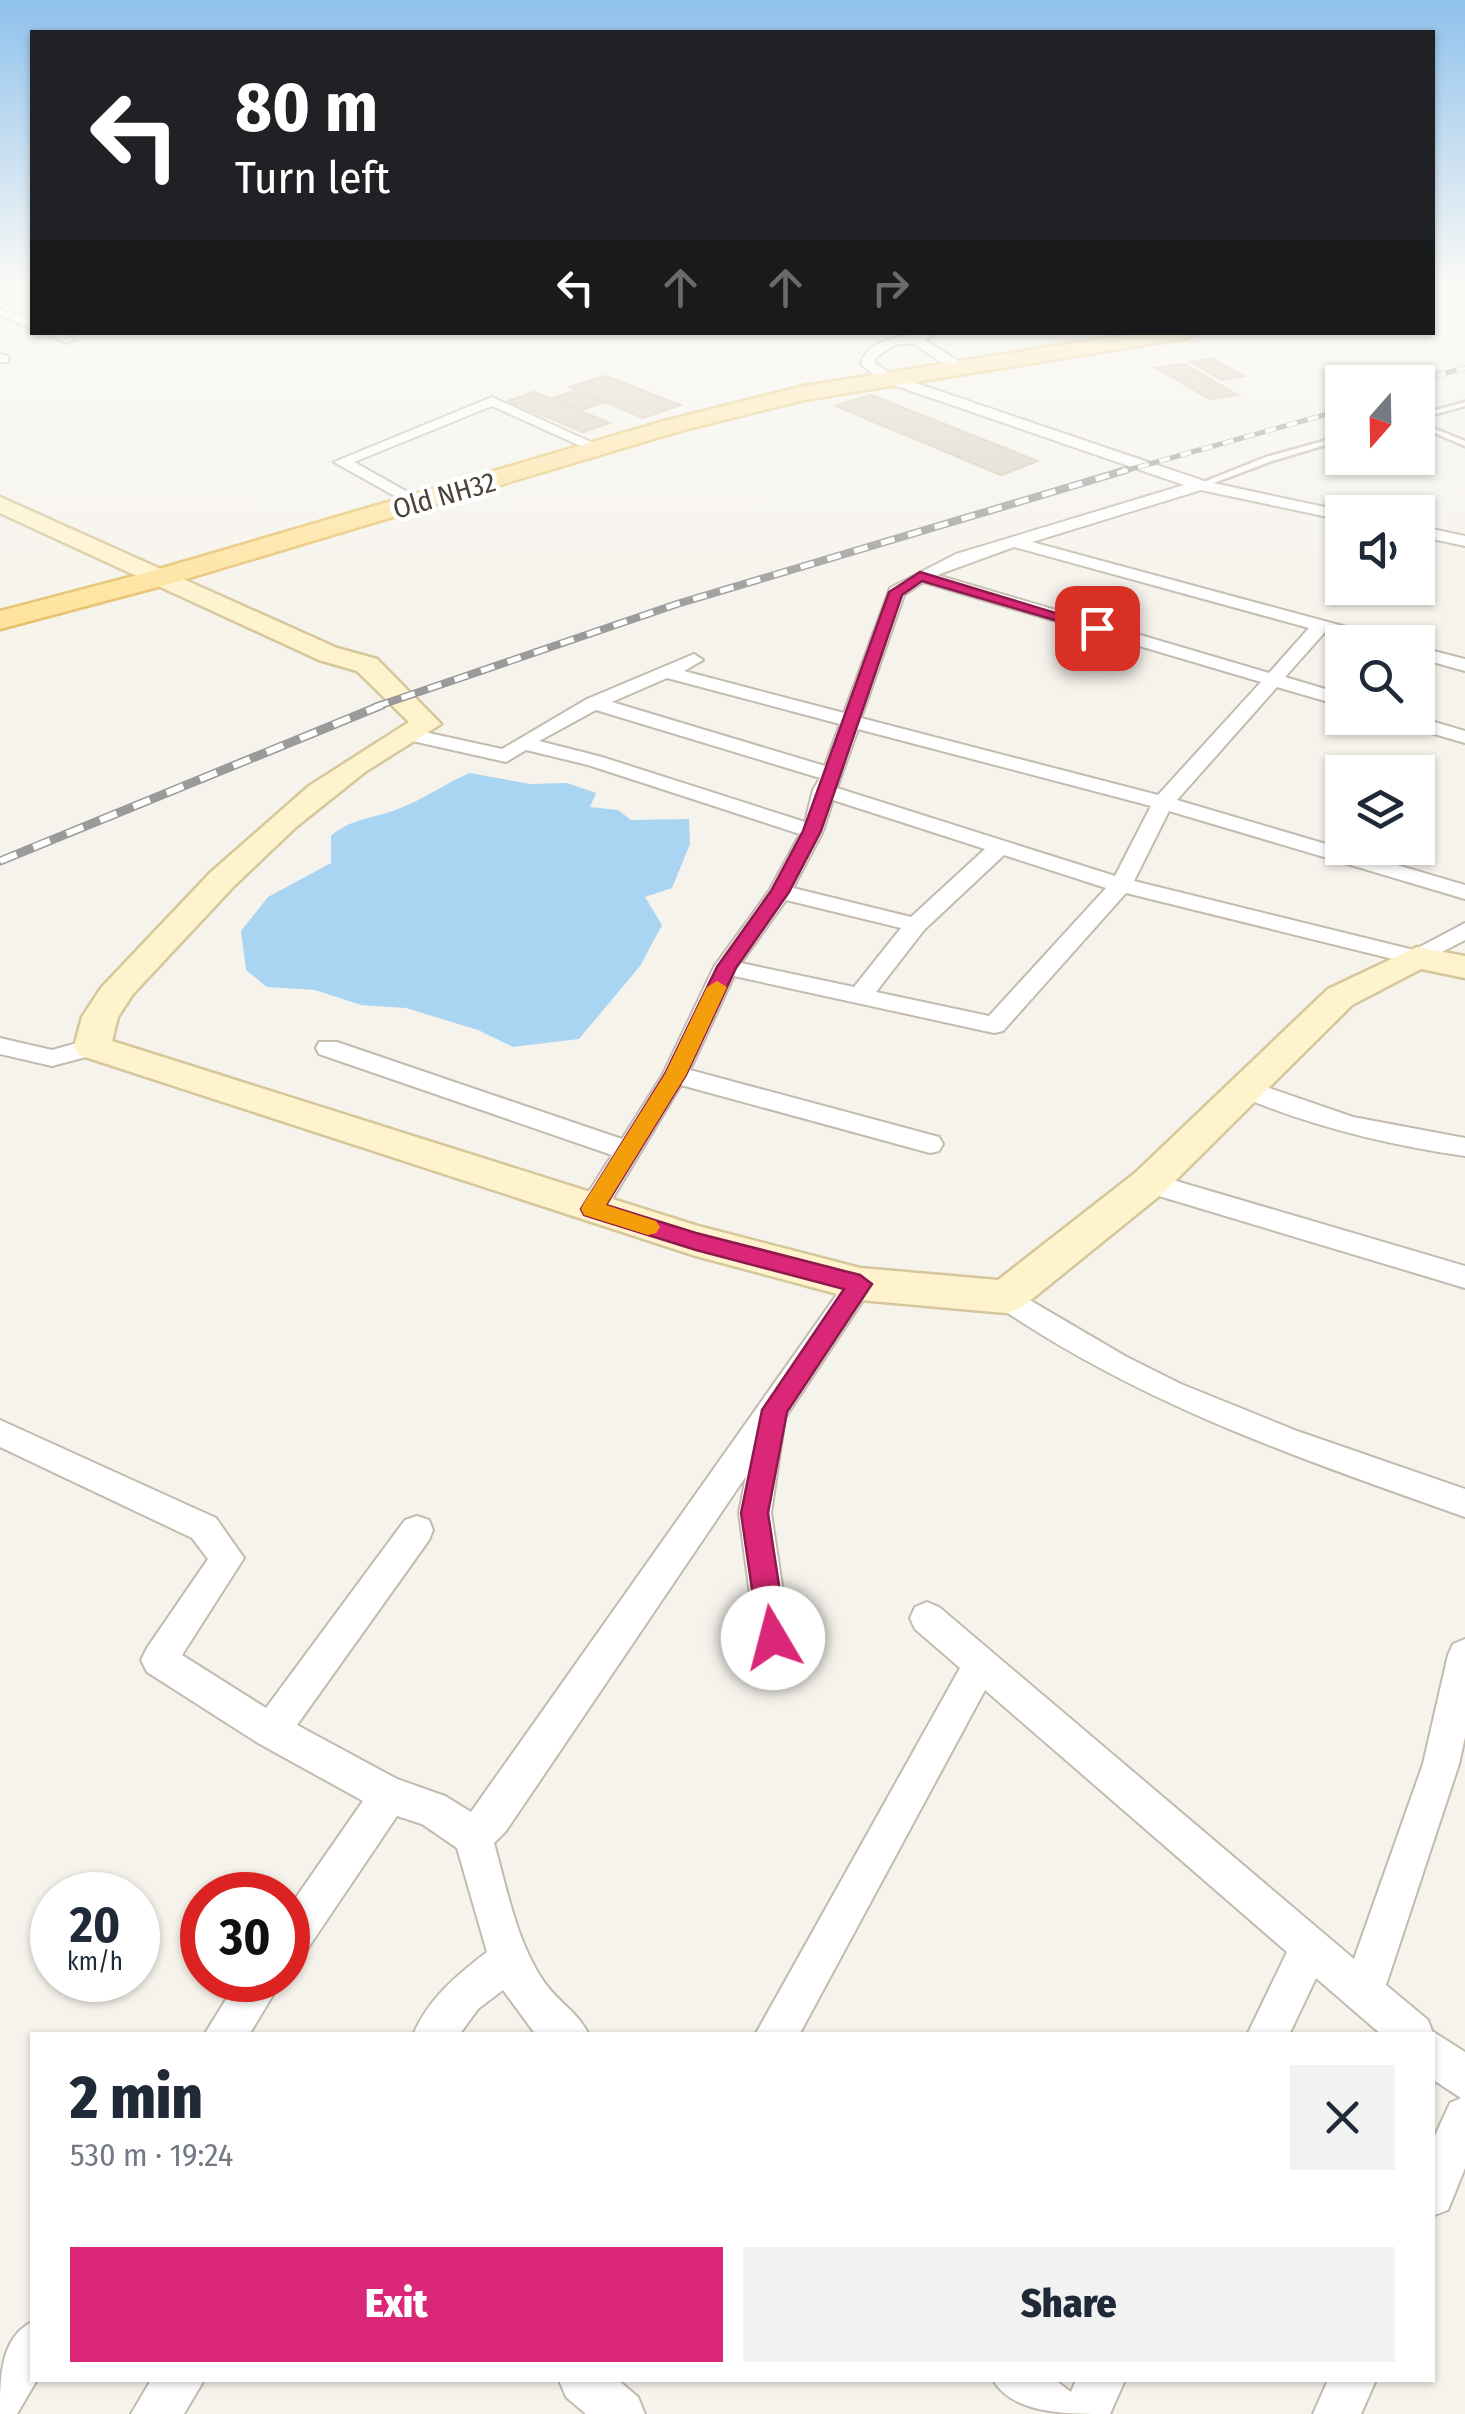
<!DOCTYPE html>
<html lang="en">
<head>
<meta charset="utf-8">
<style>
  :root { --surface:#fff; --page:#f2f2f3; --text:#1f2937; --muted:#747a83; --accent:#db2777 }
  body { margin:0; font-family:"Fira Sans Condensed",sans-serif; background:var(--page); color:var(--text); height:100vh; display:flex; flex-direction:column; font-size:38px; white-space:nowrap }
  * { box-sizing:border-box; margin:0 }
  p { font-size:32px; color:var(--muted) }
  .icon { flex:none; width:55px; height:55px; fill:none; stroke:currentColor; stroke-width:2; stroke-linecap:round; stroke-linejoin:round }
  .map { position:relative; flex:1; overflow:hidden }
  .details { position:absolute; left:30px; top:2032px; width:1405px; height:350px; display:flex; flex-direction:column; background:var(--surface); border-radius:0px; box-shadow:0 2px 8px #0004 }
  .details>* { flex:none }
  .hud { position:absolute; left:30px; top:30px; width:1405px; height:305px; border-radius:0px; box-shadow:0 2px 8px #0004; background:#202124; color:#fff; overflow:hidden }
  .needle { width:65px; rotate:200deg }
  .controls { position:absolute; left:1325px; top:365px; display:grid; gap:20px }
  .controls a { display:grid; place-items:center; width:110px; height:110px; border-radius:0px; background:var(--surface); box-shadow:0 2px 8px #0004; font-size:50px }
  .speed { position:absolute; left:30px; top:1872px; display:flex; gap:20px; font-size:50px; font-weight:700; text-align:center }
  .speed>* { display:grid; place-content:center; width:130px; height:130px; border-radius:50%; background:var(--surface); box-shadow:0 2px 8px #0004; line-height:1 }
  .speed small { font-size:25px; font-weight:400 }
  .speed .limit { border:15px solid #d22; background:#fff; color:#111 }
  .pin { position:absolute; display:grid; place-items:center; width:85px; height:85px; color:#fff; margin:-42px; border-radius:20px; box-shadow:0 5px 15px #0006 }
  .me { position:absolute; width:110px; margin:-55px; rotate:352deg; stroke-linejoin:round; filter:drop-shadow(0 0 8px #0008) }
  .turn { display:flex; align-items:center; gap:35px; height:210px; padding:0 40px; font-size:45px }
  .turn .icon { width:130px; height:130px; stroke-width:2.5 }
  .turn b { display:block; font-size:70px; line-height:85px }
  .lanes { display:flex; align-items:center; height:95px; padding:0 40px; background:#0003; justify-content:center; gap:50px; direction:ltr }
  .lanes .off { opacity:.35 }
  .round { display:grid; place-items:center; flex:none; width:105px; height:105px; border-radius:0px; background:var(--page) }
  .headline { display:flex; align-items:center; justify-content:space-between; height:170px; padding:0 40px }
  h1 { font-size:60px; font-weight:800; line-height:75px }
  .button { display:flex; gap:20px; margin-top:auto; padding:20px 40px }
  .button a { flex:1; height:115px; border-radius:0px; background:var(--accent); color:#fff; font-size:40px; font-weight:800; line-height:115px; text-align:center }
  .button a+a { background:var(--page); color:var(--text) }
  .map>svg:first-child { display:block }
  .water { fill:#a9d4f2 }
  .building { fill:#d8cfc1; stroke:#d3c7b4; stroke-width:2.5 }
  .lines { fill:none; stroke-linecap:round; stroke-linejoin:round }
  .lane-casing { stroke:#c2bbae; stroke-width:5 }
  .street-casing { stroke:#c2bbae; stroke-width:4 }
  .secondary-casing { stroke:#d6c79b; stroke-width:5 }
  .primary-casing { stroke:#e6c16a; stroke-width:5 }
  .lane { fill:#fff; fill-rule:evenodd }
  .street { fill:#fff; fill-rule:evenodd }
  .secondary { fill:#fff3cd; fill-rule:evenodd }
  .primary { fill:#ffe39c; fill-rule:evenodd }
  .rail-far2-casing { stroke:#9a9a9a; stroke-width:5 }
  .rail-far1-casing { stroke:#9a9a9a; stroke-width:8 }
  .rail-casing { stroke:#9a9a9a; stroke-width:9 }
  .rail-far2 { stroke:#fff; stroke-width:4; stroke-dasharray:11; stroke-linecap:butt }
  .rail-far1 { stroke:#fff; stroke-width:5; stroke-dasharray:14; stroke-linecap:butt }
  .rail { stroke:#fff; stroke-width:6; stroke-dasharray:18; stroke-linecap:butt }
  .route { fill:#db2777; stroke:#8e194d; stroke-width:2.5 }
  .slow { fill:#f59e0b }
  .labels { text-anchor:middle; stroke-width:9; stroke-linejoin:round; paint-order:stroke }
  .far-street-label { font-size:28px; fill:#4b4439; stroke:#fff }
</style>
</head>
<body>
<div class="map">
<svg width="1465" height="2414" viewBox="0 0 1465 2414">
  <rect width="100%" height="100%" fill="#f6f3ec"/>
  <path class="water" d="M470,773L530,784L567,783L596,793L590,807L618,810L631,820L689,819L690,844L672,888L645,897L662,925L640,966L579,1039L513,1047L478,1030L406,1008L361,1005L315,990L267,987L246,970L241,931L268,897L331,863V836C351,818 373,819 398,809C423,800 445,783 470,773Z"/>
  <g class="building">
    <polygon points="1212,358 1243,376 1222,380 1191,362"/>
    <polygon points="1184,364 1237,395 1210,399 1157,368"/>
    <polygon points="606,376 680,405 643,418 570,387"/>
    <polygon points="575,391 602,403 580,410 553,398"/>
    <polygon points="534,392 609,423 583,432 508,401"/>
    <polygon points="871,395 1037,461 1001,475 836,406"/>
  </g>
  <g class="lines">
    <defs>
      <g id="lane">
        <polygon points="1465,402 1465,406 1418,419 1418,415"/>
        <polygon points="1418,422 1465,441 1465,446 1418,426"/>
        <polygon points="1342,436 1342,440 1272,461 1203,487 1196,485 1266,457"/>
        <polygon points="1365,458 1373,458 1399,470 1392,472"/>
      </g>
      <g id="street">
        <polygon points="32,289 32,297 0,306 0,298"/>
        <polygon points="0,309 32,320 32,329 0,315"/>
        <polygon points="44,332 63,332 74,339 67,343"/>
        <path d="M918,332H937L925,340L963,364V370H953L913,343L895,345L876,357L875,363L892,375L1204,481L1348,512H1342V520L1201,490L1032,542L1387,638L1390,642H1362L1325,632L1285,677L1342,694V706L1277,687L1177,800L1465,885V899L1169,811L1134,881L1414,950L1465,923V940L1417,965L1126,893L1003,1031L994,1033L734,976L690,1070L939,1137L943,1144L939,1151L930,1153L681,1085L602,1216H582L578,1209L612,1155L319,1054L316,1048L319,1042H337L622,1139L663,1074L714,967L769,891L800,834L588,765L526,750L506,762L399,738L396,734L406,728L502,749L587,699L694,654L703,660L684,671L844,713L890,588L956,554L1184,485L882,381L861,364C867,338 898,340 918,332ZM1014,547L1309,628L1269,673L937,575ZM923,582L1261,682L1158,795L861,718L904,595ZM667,678L840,724L825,766L612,702ZM596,710L820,778L813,790L805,822L602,757L539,741ZM858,729L1151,806L1115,876L837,788ZM833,800L985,849L911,917L793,888L823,831ZM1004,855L1106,888L989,1016L876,992L924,930ZM786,900L901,928L854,987L741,963Z"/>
        <polygon points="0,354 8,356 8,362 0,362"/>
        <polygon points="492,397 606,449 594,452 492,406 354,462 422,500 424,503 416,508 334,462"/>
        <polygon points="1418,526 1465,536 1465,546 1418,536"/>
        <polygon points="1418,647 1465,659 1465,671 1418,658"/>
        <polygon points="1418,717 1465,731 1465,743 1393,722 1390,718"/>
        <polygon points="0,1038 52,1050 92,1039 104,1047 101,1053 52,1066 0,1054"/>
        <path d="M1246,1080L1353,1117L1465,1138V1156C1386,1145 1311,1126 1237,1095L1233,1089L1237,1083Z"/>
        <polygon points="1149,1173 1465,1266 1465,1288 1139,1190 1135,1183 1139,1176"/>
        <path d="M860,1273L870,1276L874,1284L785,1418L771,1513L790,1638L785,1649L773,1654L761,1649L756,1638L739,1513L746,1476L506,1831L494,1843C507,1889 516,1941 544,1982C558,2002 579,2013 589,2035H536L503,1990L478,2009L459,2035H413C428,1999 457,1975 487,1952L457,1848L422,1824L397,1816L302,1957L288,1963V1909L363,1801L258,1743L147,1672L141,1660L147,1648L208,1559L192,1538L0,1447V1420L216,1518L244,1558L182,1655L266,1708L405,1520L417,1516L429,1520L433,1530L429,1540L297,1725L397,1779L445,1796L471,1812L850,1276Z"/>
        <path d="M1006,1286L1125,1356L1181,1384L1297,1431L1465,1489V1517C1301,1459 1140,1404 996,1305L992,1297L996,1289Z"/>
        <polygon points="927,1602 939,1607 1354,1959 1423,1764 1448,1655 1453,1644 1465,1639 1465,1737 1459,1764 1386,1985 1428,2020 1432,2031 1465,2052 1465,2168 1448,2210 1432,2216 1432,2142 1450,2103 1461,2098 1432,2079 1432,2035 1382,2035 1316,1978 1289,2035 1247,2035 1287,1952 985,1690 799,2035 755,2035 960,1668 915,1629 910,1618 915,1607"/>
        <polygon points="238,1980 282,1980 249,2035 204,2035"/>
        <path d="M32,2322V2380H37L17,2414H0C0,2378 0,2338 32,2322Z"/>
        <polygon points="151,2380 204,2380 184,2414 131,2414"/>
        <polygon points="559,2380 618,2380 638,2397 645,2414 586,2414 566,2397"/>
        <path d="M993,2380H1055L1071,2392L1076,2380H1125L1110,2414C1066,2414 1013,2414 993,2380Z"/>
        <polygon points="1328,2380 1376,2380 1361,2414 1313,2414"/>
      </g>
      <polygon id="secondary" points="0,497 337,648 377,659 441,724 365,772 296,827 233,887 133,994 118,1017 112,1041 698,1226 860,1268 998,1280 1135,1173 1328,989 1417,947 1465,956 1465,978 1421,969 1352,1005 1163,1193 1021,1308 1006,1313 860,1300 696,1256 79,1055 74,1047 82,1017 101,988 210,873 309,786 409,722 357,671 319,660 0,513"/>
      <g id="primary">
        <polygon points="1432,285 1452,285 1432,293"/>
        <polygon points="1144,332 1197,332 1187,338 804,400 680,431 169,584 0,629 0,611 149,572 664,421 804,386"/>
      </g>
    </defs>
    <use href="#lane" class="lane-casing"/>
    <use href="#street" class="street-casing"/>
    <use href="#secondary" class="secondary-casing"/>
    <use href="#primary" class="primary-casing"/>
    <use href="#lane" class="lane"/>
    <use href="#street" class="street"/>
    <use href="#secondary" class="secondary"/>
    <use href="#primary" class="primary"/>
    <defs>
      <g id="rail-far2">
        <polyline points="1414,382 1465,368"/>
        <polyline points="1117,473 1342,410"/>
      </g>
      <polyline id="rail-far1" points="375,707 677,604 1126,470"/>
      <polyline id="rail" points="0,861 382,705"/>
    </defs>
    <use href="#rail-far2" class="rail-far2-casing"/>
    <use href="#rail-far1" class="rail-far1-casing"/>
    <use href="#rail" class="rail-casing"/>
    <use href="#rail-far2" class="rail-far2"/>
    <use href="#rail-far1" class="rail-far1"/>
    <use href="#rail" class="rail"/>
  </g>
  <linearGradient id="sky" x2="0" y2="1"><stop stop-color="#8fc1ec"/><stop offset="0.46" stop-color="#fbfaf6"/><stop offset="1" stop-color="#fbfaf6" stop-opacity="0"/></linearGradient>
  <rect width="1465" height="623" fill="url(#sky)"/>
  <polygon class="route" points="920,572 1105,628 1092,631 922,581 902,595 821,831 789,892 736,968 686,1075 606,1205 696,1233 860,1275 872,1284 787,1412 768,1513 787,1638 783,1647 773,1651 763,1647 759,1638 741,1513 762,1410 844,1289 696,1250 584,1215 581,1209 665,1074 717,967 771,891 803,831 889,592"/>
  <polygon class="slow" points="717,981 727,987 686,1075 606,1205 656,1221 660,1227 656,1233 648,1235 584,1215 581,1209 584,1203 665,1074 707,987"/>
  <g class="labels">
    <g class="far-street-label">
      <text transform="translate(444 495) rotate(-16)" y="10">Old NH32</text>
    </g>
  </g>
</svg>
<div class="controls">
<a><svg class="needle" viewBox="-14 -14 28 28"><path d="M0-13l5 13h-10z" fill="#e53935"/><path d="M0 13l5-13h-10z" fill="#747a83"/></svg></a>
<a><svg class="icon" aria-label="sound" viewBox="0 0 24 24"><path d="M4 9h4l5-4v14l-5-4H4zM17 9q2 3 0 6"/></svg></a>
<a><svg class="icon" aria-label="search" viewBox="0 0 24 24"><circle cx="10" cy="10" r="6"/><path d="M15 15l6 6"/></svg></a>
<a><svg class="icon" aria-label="layers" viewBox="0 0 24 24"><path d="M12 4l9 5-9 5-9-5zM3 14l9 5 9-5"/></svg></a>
</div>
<div class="speed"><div>20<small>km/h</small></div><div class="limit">30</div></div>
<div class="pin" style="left:1097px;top:628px;background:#d93025"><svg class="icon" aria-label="arrive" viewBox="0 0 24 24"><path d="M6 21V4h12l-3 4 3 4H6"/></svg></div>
<svg class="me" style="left:773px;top:1638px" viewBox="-20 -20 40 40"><circle r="19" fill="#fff"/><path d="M0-13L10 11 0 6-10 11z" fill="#db2777"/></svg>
<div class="hud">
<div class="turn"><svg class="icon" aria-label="left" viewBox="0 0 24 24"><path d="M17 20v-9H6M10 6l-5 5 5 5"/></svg><div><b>80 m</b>Turn left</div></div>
<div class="lanes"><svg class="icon" aria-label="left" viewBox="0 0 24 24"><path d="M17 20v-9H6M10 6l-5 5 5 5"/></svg><svg class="icon off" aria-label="ahead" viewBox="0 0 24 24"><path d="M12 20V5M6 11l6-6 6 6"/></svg><svg class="icon off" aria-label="ahead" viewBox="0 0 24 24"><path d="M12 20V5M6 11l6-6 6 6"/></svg><svg class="icon off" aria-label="right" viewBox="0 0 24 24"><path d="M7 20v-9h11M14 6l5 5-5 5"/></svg></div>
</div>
<section class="details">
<div class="headline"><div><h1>2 min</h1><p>530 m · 19:24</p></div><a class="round"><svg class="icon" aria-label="close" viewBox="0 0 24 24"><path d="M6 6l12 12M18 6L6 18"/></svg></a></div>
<div class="button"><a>Exit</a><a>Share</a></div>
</section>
</div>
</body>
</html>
